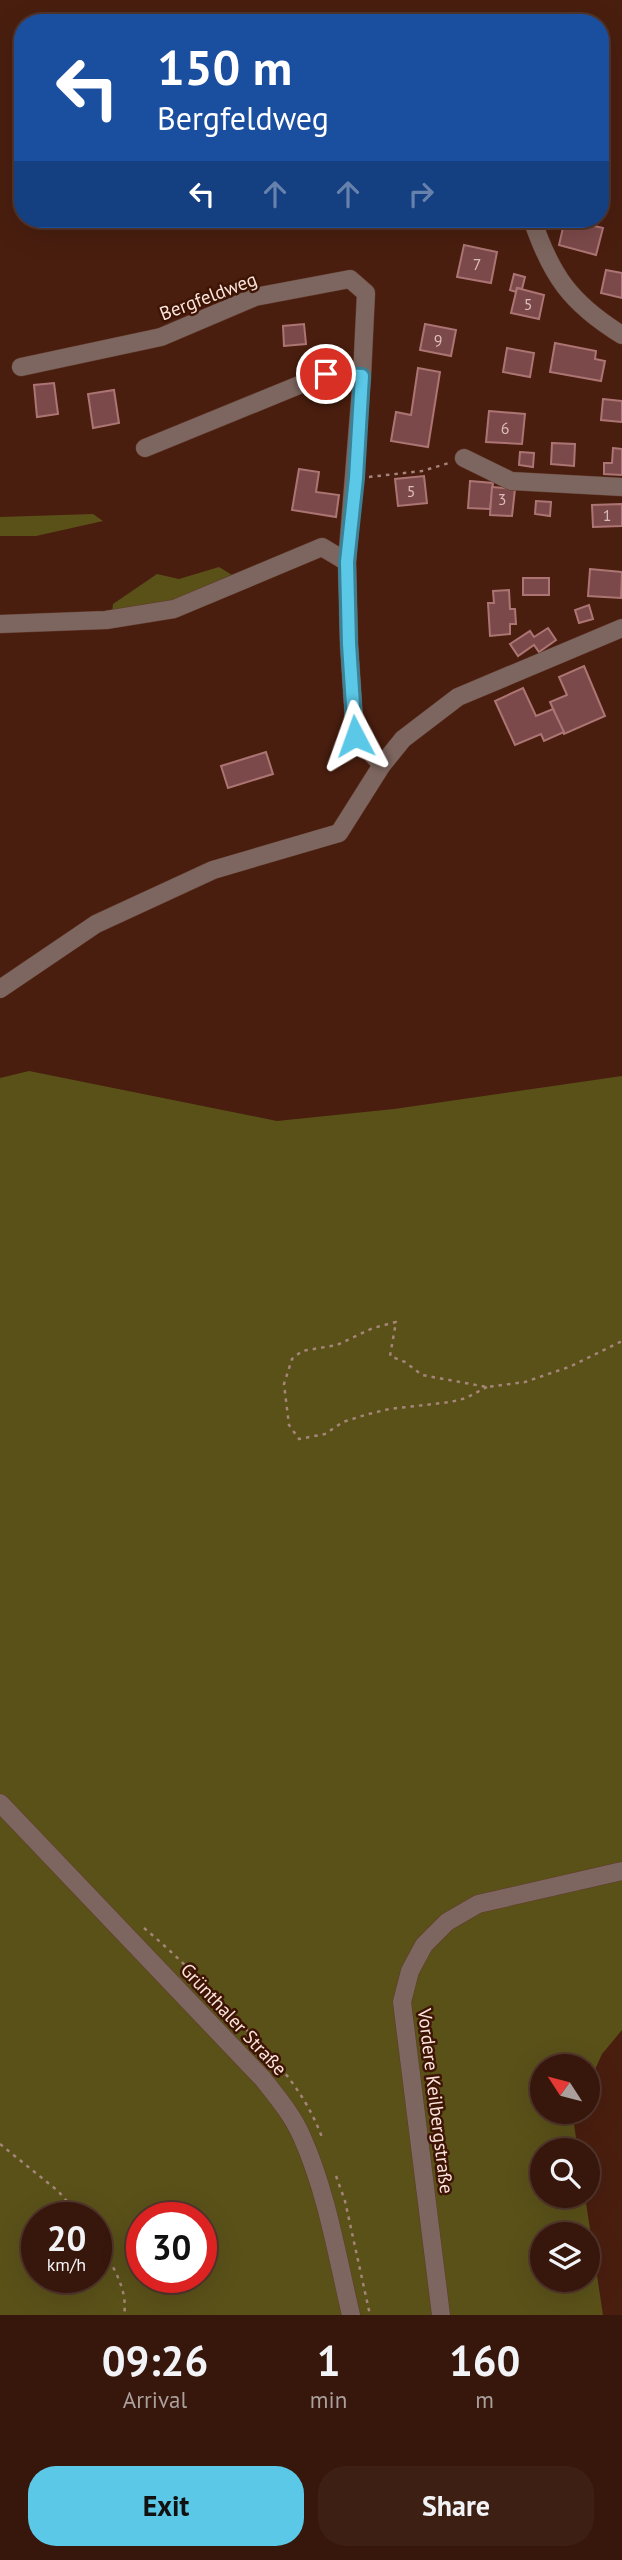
<!DOCTYPE html>
<html lang="en">
<head>
<meta charset="utf-8">
<style>
  :root { --surface:#37160b; --page:#3e1f14; --text:#f1f3f6; --muted:#aa9f9d; --line:#51352c; --accent:#5bc8e7 }
  body { margin:0; font-family:"PT Sans",sans-serif; background:var(--page); color:var(--text); height:100vh; display:flex; flex-direction:column; font-size:26px; white-space:nowrap }
  * { box-sizing:border-box; margin:0 }
  p { font-size:23px; color:var(--muted) }
  .icon { flex:none; width:38px; height:38px; fill:none; stroke:currentColor; stroke-width:2; stroke-linecap:round; stroke-linejoin:round }
  .map { position:relative; height:2315px; overflow:hidden }
  .side { display:flex; flex-direction:column; background:var(--surface); flex:1 }
  .side>* { flex:none }
  .top-card { position:absolute; left:14px; top:14px; width:595px; height:214px; border-radius:28px; box-shadow:0 7px 28px #0002,0 0 0 2px var(--line); background:#1a4fa0; color:#fff; overflow:hidden }
  .needle { width:46px; rotate:306deg }
  .fabs { position:absolute; left:530px; top:2054px; display:grid; gap:14px }
  .fabs a { display:grid; place-items:center; width:70px; height:70px; border-radius:50%; background:var(--surface); box-shadow:0 7px 28px #0002,0 0 0 2px var(--line); font-size:35px }
  .speed { position:absolute; left:21px; top:2202px; display:flex; gap:14px; font-size:35px; font-weight:700; text-align:center }
  .speed>* { display:grid; place-content:center; width:91px; height:91px; border-radius:50%; background:var(--surface); box-shadow:0 7px 28px #0002,0 0 0 2px var(--line); line-height:1 }
  .speed small { font-size:18px; font-weight:400 }
  .speed .limit { border:10px solid #d22; background:#fff; color:#111 }
  .pin { position:absolute; display:grid; place-items:center; width:60px; height:60px; color:#fff; margin:-30px; border:4px solid #fff; border-radius:50%; box-shadow:0 2px 7px #0007 }
  .me { position:absolute; width:77px; margin:-38px; rotate:356deg; stroke-linejoin:round; filter:drop-shadow(0 0 5px #0008) }
  .turn { display:flex; align-items:center; gap:24px; height:147px; padding:0 28px; font-size:32px }
  .turn .icon { width:91px; height:91px; stroke-width:2.5 }
  .turn b { display:block; font-size:49px; line-height:60px }
  .lanes { display:flex; align-items:center; height:66px; padding:0 28px; background:#0003; justify-content:center; gap:35px; direction:ltr }
  .lanes .off { opacity:.35 }
  .eta { display:flex; justify-content:space-evenly; align-items:center; height:119px; text-align:center }
  .eta b { font-size:42px; font-weight:600; line-height:49px }
  .cta { display:flex; gap:14px; margin-top:auto; padding:14px 28px }
  .cta a { flex:1; height:80px; border-radius:28px; background:var(--accent); color:#111; font-size:28px; font-weight:600; line-height:80px; text-align:center }
  .cta a+a { background:var(--page); color:var(--text) }
  .map>svg:first-child { display:block }
  .green { fill:#5a5119; fill-rule:evenodd }
  .building { fill:#7c494a; stroke:#ac7574; stroke-width:2 }
  .lines { fill:none; stroke-linecap:round; stroke-linejoin:round }
  .minor-casing { stroke:#623a2c; stroke-width:19 }
  .path { stroke:#a58479; stroke-width:2.5; stroke-dasharray:3.5 5; stroke-linecap:butt }
  .minor { stroke:#7d665f; stroke-width:18 }
  .route-casing { stroke:#3b8296; stroke-width:18 }
  .route { stroke:#5bc8e7; stroke-width:12 }
  .labels { text-anchor:middle; stroke-width:5; stroke-linejoin:round; paint-order:stroke }
  .number-label { font-size:16px; fill:#dbbdb8 }
  .street-label { font-size:19px; fill:#fbe4dc; stroke:#3e1405 }
</style>
</head>
<body>
<div class="map">
<svg width="622" height="2315" viewBox="0 0 622 2315">
  <rect width="100%" height="100%" fill="#491e0f"/>
  <g class="green">
    <polygon points="93,514 103,521 36,536 0,536 0,517"/>
    <polygon points="219,567 237,578 166,602 112,613 113,604 157,574 179,579"/>
    <path d="M29,1071L277,1121L394,1109L622,1076V2030L602,2054L588,2085V2067H542V2112H576L573,2118L578,2151H542V2196H585L603,2315H0V1078ZM37,2217H96V2277H37ZM142,2217H201V2277H142ZM542,2235H588V2280H542Z"/>
  </g>
  <g class="building">
    <polygon points="565,219 603,228 596,255 559,245"/>
    <polygon points="464,245 497,252 491,283 457,277"/>
    <polygon points="606,270 622,273 622,298 601,293"/>
    <polygon points="514,274 525,277 522,289 517,288 516,292 510,290"/>
    <polygon points="517,288 544,295 539,319 511,313"/>
    <polygon points="304,324 306,344 284,346 283,326"/>
    <polygon points="425,324 456,330 451,356 420,350"/>
    <polygon points="555,343 596,351 595,359 605,361 601,381 550,372"/>
    <polygon points="507,348 534,353 530,377 503,372"/>
    <polygon points="418,368 440,372 428,447 391,441 396,412 411,415"/>
    <polygon points="54,383 58,414 37,417 34,385"/>
    <polygon points="114,390 119,423 93,428 88,394"/>
    <polygon points="603,399 622,401 622,422 601,420"/>
    <polygon points="489,411 525,414 522,444 486,442"/>
    <polygon points="552,443 575,444 574,466 551,464"/>
    <polygon points="613,448 622,449 622,475 604,474 604,463 612,463"/>
    <polygon points="520,452 534,453 533,467 519,465"/>
    <polygon points="299,469 319,472 316,492 339,495 336,517 292,510"/>
    <polygon points="424,476 427,503 398,506 395,479"/>
    <polygon points="470,481 493,483 490,509 468,508"/>
    <polygon points="492,487 515,489 512,516 490,515"/>
    <polygon points="536,501 551,502 550,516 535,514"/>
    <polygon points="622,504 622,526 593,527 592,505"/>
    <polygon points="590,569 622,572 621,598 588,596"/>
    <rect x="523" y="578" width="26" height="17"/>
    <polygon points="509,590 510,609 515,609 516,624 510,624 510,634 490,636 488,603 494,603 493,591"/>
    <polygon points="589,605 593,619 579,623 575,610"/>
    <polygon points="548,628 556,640 539,652 534,645 518,656 510,644 530,631 534,637"/>
    <polygon points="584,666 605,716 564,734 550,702 567,695 559,677"/>
    <polygon points="523,688 536,716 553,709 564,732 544,741 541,734 515,745 495,701"/>
    <polygon points="266,752 273,774 228,788 221,766"/>
  </g>
  <g class="lines">
    <defs>
      <g id="minor">
        <path d="M532,219C551,275 570,303 622,335"/>
        <polyline points="21,367 161,337 255,297 350,279 366,293 362,376"/>
        <polyline points="145,448 326,374 362,376 347,562 349,644 355,735 382,765"/>
        <polyline points="464,458 511,481 622,487"/>
        <polyline points="0,624 106,620 174,609 322,547 347,562"/>
        <polyline points="0,989 96,924 213,870 339,833 382,765 403,739 458,697 622,628"/>
        <path d="M0,1803L263,2079C278,2098 293,2116 302,2137C327,2193 337,2256 351,2315"/>
        <polyline points="441,2315 402,2002 410,1971 424,1945 447,1922 478,1904 622,1871"/>
      </g>
    </defs>
    <use href="#minor" class="minor-casing"/>
    <g class="path">
      <polyline points="369,477 422,471 449,463"/>
      <polyline points="487,1387 466,1398 451,1402 389,1409 365,1415 343,1422 325,1434 299,1439 289,1425 284,1384 292,1359 302,1351 337,1345 373,1328 396,1322 390,1356 405,1362 422,1375 487,1387 525,1382 569,1367 622,1341"/>
      <path d="M144,1928C180,1958 212,1992 243,2026C278,2064 305,2091 323,2140"/>
      <polyline points="0,2144 58,2191 81,2217"/>
      <polyline points="336,2176 345,2201 370,2315"/>
      <path d="M96,2238C109,2260 129,2288 124,2315"/>
    </g>
    <use href="#minor" class="minor"/>
  </g>
  <g class="lines">
    <defs>
      <polyline id="route" points="326,374 362,376 356,478 347,562 349,644 355,736"/>
    </defs>
    <use href="#route" class="route-casing"/>
    <use href="#route" class="route"/>
  </g>
  <g class="labels">
    <g class="number-label">
      <text x="477" y="270">7</text>
      <text x="528" y="310">5</text>
      <text x="438" y="346">9</text>
      <text x="505" y="434">6</text>
      <text x="411" y="497">5</text>
      <text x="502" y="505">3</text>
      <text x="607" y="521">1</text>
    </g>
    <g class="street-label">
      <text transform="translate(208 296) rotate(-21)" y="7">Bergfeldweg</text>
      <text transform="translate(234 2019) rotate(47)" y="7">Grünthaler Straße</text>
      <text transform="translate(436 2101) rotate(83)" y="7">Vordere Keilbergstraße</text>
    </g>
  </g>
</svg>
<div class="fabs">
<a><svg class="needle" viewBox="-14 -14 28 28"><path d="M0-13l5 13h-10z" fill="#e53935"/><path d="M0 13l5-13h-10z" fill="#aa9f9d"/></svg></a>
<a><svg class="icon" aria-label="search" viewBox="0 0 24 24"><circle cx="10" cy="10" r="6"/><path d="M15 15l6 6"/></svg></a>
<a><svg class="icon" aria-label="layers" viewBox="0 0 24 24"><path d="M12 4l9 5-9 5-9-5zM3 14l9 5 9-5"/></svg></a>
</div>
<div class="speed"><div>20<small>km/h</small></div><div class="limit">30</div></div>
<div class="pin" style="left:326px;top:374px;background:#d93025"><svg class="icon" aria-label="arrive" viewBox="0 0 24 24"><path d="M6 21V4h12l-3 4 3 4H6"/></svg></div>
<svg class="me" style="left:355px;top:736px" viewBox="-20 -20 40 40"><path d="M0-17L14 15 0 8-14 15z" fill="#5bc8e7" stroke="#fff" stroke-width="4"/></svg>
<div class="top-card">
<div class="turn"><svg class="icon" aria-label="left" viewBox="0 0 24 24"><path d="M17 20v-9H6M10 6l-5 5 5 5"/></svg><div><b>150 m</b>Bergfeldweg</div></div>
<div class="lanes"><svg class="icon" aria-label="left" viewBox="0 0 24 24"><path d="M17 20v-9H6M10 6l-5 5 5 5"/></svg><svg class="icon off" aria-label="ahead" viewBox="0 0 24 24"><path d="M12 20V5M6 11l6-6 6 6"/></svg><svg class="icon off" aria-label="ahead" viewBox="0 0 24 24"><path d="M12 20V5M6 11l6-6 6 6"/></svg><svg class="icon off" aria-label="right" viewBox="0 0 24 24"><path d="M7 20v-9h11M14 6l5 5-5 5"/></svg></div>
</div>
</div>
<section class="side">
<div class="eta">
<div><b>09:26</b><p>Arrival</p></div>
<div><b>1</b><p>min</p></div>
<div><b>160</b><p>m</p></div>
</div>
<div class="cta"><a>Exit</a><a>Share</a></div>
</section>
</body>
</html>
